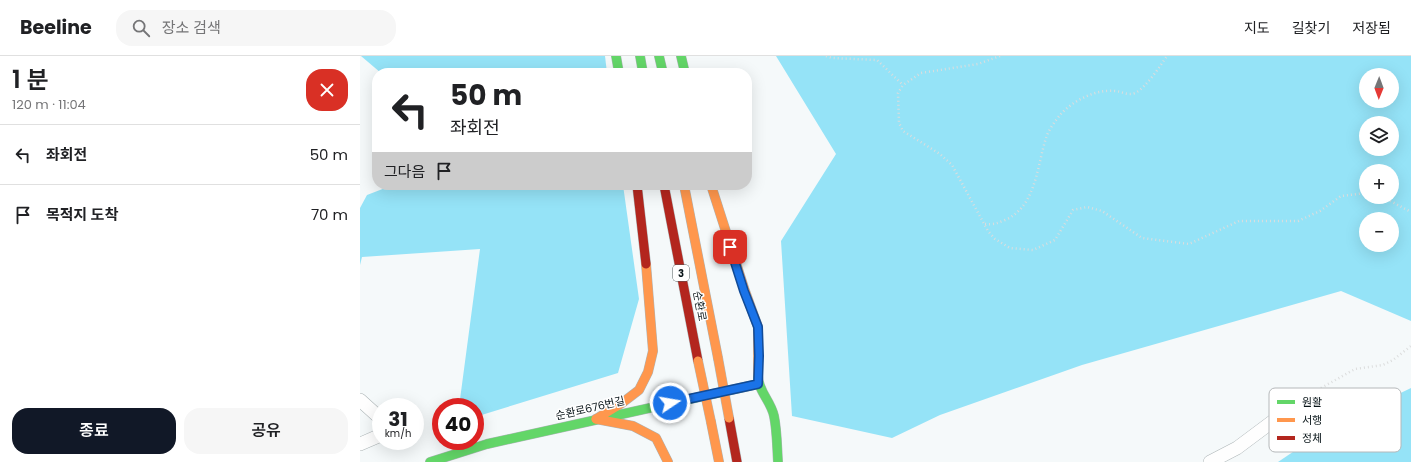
<!DOCTYPE html>
<html lang="ko">
<head>
<meta charset="utf-8">
<style>
  :root { --surface:#fff; --page:#f6f6f6; --text:#202124; --muted:#757577; --line:#e0e0e0; --accent:#111827 }
  body { margin:0; font-family:Poppins,"Noto Sans KR",sans-serif; background:var(--page); color:var(--text); height:100vh; display:flex; flex-direction:column; font-size:15px; white-space:nowrap }
  * { box-sizing:border-box; margin:0 }
  p { font-size:13px; color:var(--muted) }
  .icon { flex:none; width:22px; height:22px; fill:none; stroke:currentColor; stroke-width:2; stroke-linecap:round; stroke-linejoin:round }
  .map { position:relative; flex:1; overflow:hidden }
  .panel { display:flex; flex-direction:column; background:var(--surface); width:360px }
  .panel>* { flex:none }
  .banner { position:absolute; left:12px; top:12px; width:380px; height:122px; border-radius:16px; box-shadow:0 4px 16px #0002; background:#fff; color:var(--text); overflow:hidden }
  .needle { width:26px; rotate:181deg }
  .fabs { position:absolute; left:999px; top:12px; display:grid; gap:8px }
  .fabs a { display:grid; place-items:center; width:40px; height:40px; border-radius:50%; background:var(--surface); box-shadow:0 4px 16px #0002; font-size:20px }
  .speed { position:absolute; left:12px; top:342px; display:flex; gap:8px; font-size:20px; font-weight:700; text-align:center }
  .speed>* { display:grid; place-content:center; width:52px; height:52px; border-radius:50%; background:var(--surface); box-shadow:0 4px 16px #0002; line-height:1 }
  .speed small { font-size:10px; font-weight:400 }
  .speed .limit { border:6px solid #d22; background:#fff; color:#111 }
  .pin { position:absolute; display:grid; place-items:center; width:34px; height:34px; color:#fff; margin:-17px; border-radius:8px; box-shadow:0 2px 6px #0006 }
  .me { position:absolute; width:44px; margin:-22px; rotate:78deg; stroke-linejoin:round; filter:drop-shadow(0 0 3px #0008) }
  .turn { display:flex; align-items:center; gap:14px; height:84px; padding:0 12px; font-size:18px }
  .turn .icon { width:52px; height:52px; stroke-width:2.5 }
  .turn b { display:block; font-size:28px; line-height:34px }
  .then { display:flex; align-items:center; height:38px; padding:0 12px; background:#0003; gap:8px; font-size:15px }
  .round { display:grid; place-items:center; flex:none; width:42px; height:42px; border-radius:16px; background:var(--page) }
  .summary { display:flex; align-items:center; justify-content:space-between; height:68px; padding:0 12px }
  h1 { font-size:24px; font-weight:600; line-height:30px }
  .button { display:flex; gap:8px; margin-top:auto; padding:8px 12px }
  .button a { flex:1; height:46px; border-radius:16px; background:var(--accent); color:#fff; font-size:16px; font-weight:600; line-height:46px; text-align:center }
  .button a+a { background:var(--page); color:var(--text) }
  ul { padding:0; list-style:none }
  li { display:flex; align-items:center; gap:12px; height:60px; padding:0 12px; border-top:1px solid var(--line) }
  li div { flex:1 }
  li b { display:block; font-size:15px }
  li em { font-style:normal }
  header { display:flex; align-items:center; gap:24px; box-sizing:border-box; height:56px; padding:0 20px; background:var(--surface); border-bottom:1px solid var(--line) }
  header strong { font-size:19px }
  nav { display:flex; gap:22px; margin-inline-start:auto; font-size:14px }
  .search { width:280px; height:36px; background:var(--page); display:flex; align-items:center; gap:10px; box-sizing:border-box; padding:0 14px; border-radius:16px; color:var(--muted); font-size:15px }
  main { display:flex; flex:1; min-height:0 }
  .map>svg:first-child { display:block }
  .forest { fill:#95e3f7; fill-rule:evenodd }
  .lines { fill:none; stroke-linecap:round; stroke-linejoin:round }
  .street-casing { stroke:#adb5b7; stroke-width:14 }
  .fast-casing { stroke:#adb5b7; stroke-width:10 }
  .slow-casing { stroke:#adb5b7; stroke-width:10 }
  .jam-casing { stroke:#adb5b7; stroke-width:10 }
  .path { stroke:#dcdddd; stroke-width:2.5; stroke-dasharray:1 3; stroke-linecap:butt }
  .street { stroke:#fefefe; stroke-width:13 }
  .fast { stroke:#63d668; stroke-width:9 }
  .slow { stroke:#ff974d; stroke-width:9 }
  .jam { stroke:#b3261e; stroke-width:9 }
  .slow-bridge-casing { stroke:#aebcc0; stroke-width:10; stroke-linecap:butt }
  .slow-bridge { stroke:#ff974d; stroke-width:9 }
  .route-casing { stroke:#114b97; stroke-width:10 }
  .route { stroke:#1a73e8; stroke-width:7 }
  .labels { text-anchor:middle; stroke-width:3; stroke-linejoin:round; paint-order:stroke }
  .shield { fill:#fff; stroke:#525a5d; stroke-width:1 }
  .shield-label { font-size:10px; font-weight:bold; fill:#081418 }
  .street-label { font-size:11px; fill:#081418; stroke:#fff }
  .key { fill:#fff; stroke:#b5b8ba; stroke-width:1 }
  .key-label { font-size:11px; fill:#081418 }
</style>
</head>
<body>
<header>
<strong>Beeline</strong>
<div class="search"><svg class="icon" aria-label="search" viewBox="0 0 24 24"><circle cx="10" cy="10" r="6"/><path d="M15 15l6 6"/></svg>장소 검색</div>
<nav><a>지도</a><a>길찾기</a><a>저장됨</a></nav>
</header>
<main>
<section class="panel">
<div class="summary"><div><h1>1 분</h1><p>120 m · 11:04</p></div><a class="round" style="background:#d93025;color:#fff"><svg class="icon" aria-label="close" viewBox="0 0 24 24"><path d="M6 6l12 12M18 6L6 18"/></svg></a></div>
<ul>
<li><svg class="icon" aria-label="left" viewBox="0 0 24 24"><path d="M17 20v-9H6M10 6l-5 5 5 5"/></svg><div><b>좌회전</b></div><em>50 m</em></li>
<li><svg class="icon" aria-label="arrive" viewBox="0 0 24 24"><path d="M6 21V4h12l-3 4 3 4H6"/></svg><div><b>목적지 도착</b></div><em>70 m</em></li>
</ul>
<div class="button"><a>종료</a><a>공유</a></div>
</section>
<div class="map">
<svg width="1051" height="406" viewBox="0 0 1051 406">
  <rect width="100%" height="100%" fill="#f5f9fa"/>
  <g class="forest">
    <polygon points="1,0 245,0 247,17 21,17"/>
    <path d="M416,0H1051V265L981,235L722,309L580,359L532,382L432,360L421,185L476,98ZM1006,19H1032V45H1006ZM1006,67H1032V93H1006ZM1006,115H1032V141H1006ZM1006,163H1032V189H1006Z"/>
    <polygon points="33,129 263,129 279,243 258,317 115,361 115,351 99,351 120,193 2,201 0,209 0,152 7,139"/>
    <polygon points="1051,332 1051,406 918,406 970,371"/>
  </g>
  <g class="lines">
    <defs>
      <g id="street">
        <polyline points="0,344 21,363"/>
        <polyline points="0,388 21,379"/>
        <polyline points="850,406 877,392 944,342"/>
      </g>
      <g id="fast">
        <polyline points="256,0 259,17"/>
        <polyline points="280,0 283,17"/>
        <polyline points="299,0 303,17"/>
        <polyline points="321,0 325,17"/>
        <path d="M398,320C398,335 411,345 414,360C417,374 417,391 418,406"/>
        <polyline points="70,406 127,388 398,328"/>
      </g>
      <g id="slow">
        <polyline points="324,129 358,302"/>
        <polyline points="351,129 385,235 398,271 398,320"/>
        <polyline points="236,363 262,347 279,334 288,316 293,295 286,208"/>
        <polyline points="236,363 273,370 296,382 308,406"/>
        <polyline points="351,366 359,406"/>
      </g>
      <g id="jam">
        <polyline points="277,129 286,208"/>
        <polyline points="304,129 338,305"/>
        <polyline points="369,362 377,406"/>
      </g>
    </defs>
    <use href="#street" class="street-casing"/>
    <use href="#fast" class="fast-casing"/>
    <use href="#slow" class="slow-casing"/>
    <use href="#jam" class="jam-casing"/>
    <g class="path">
      <polyline points="466,0 472,2 517,4 543,29"/>
      <polyline points="640,0 618,8 561,17 543,29 538,37 539,67 543,75 580,98 592,109 628,175 635,183 650,192 673,194 695,184 713,154 727,151 742,155 782,182 829,188 879,165 938,165 960,155 981,140 1006,137"/>
      <polyline points="1023,141 1051,156"/>
      <path d="M625,168C633,169 638,167 645,164C676,151 677,110 686,82C688,75 695,65 700,59C712,45 736,33 754,35C762,35 767,40 775,37C786,32 800,10 807,0"/>
      <polyline points="954,336 995,313 1023,309 1033,304 1051,290"/>
    </g>
    <use href="#street" class="street"/>
    <use href="#fast" class="fast"/>
    <use href="#slow" class="slow"/>
    <use href="#jam" class="jam"/>
    <defs>
      <g id="slow-bridge">
        <polyline points="358,302 369,362"/>
        <polyline points="338,305 351,366"/>
      </g>
    </defs>
    <use href="#slow-bridge" class="slow-bridge-casing"/>
    <use href="#slow-bridge" class="slow-bridge"/>
  </g>
  <g class="lines">
    <defs>
      <polyline id="route" points="310,347 398,328 399,300 398,271 384,235 370,191"/>
    </defs>
    <use href="#route" class="route-casing"/>
    <use href="#route" class="route"/>
  </g>
  <g class="labels">
    <rect class="shield" x="313" y="209" width="16" height="16" rx="3"/>
    <g class="shield-label">
      <text x="321" y="221">3</text>
    </g>
    <g class="street-label">
      <text transform="translate(340 250) rotate(79)" y="4">순환로</text>
      <text transform="translate(230 352) rotate(-13)" y="4">순환로676번길</text>
    </g>
  </g>
  <rect x="909" y="332" width="132" height="64" rx="6" class="key"/>
  <rect x="917" y="344" width="18" height="4" fill="#63d668"/>
  <rect x="917" y="362" width="18" height="4" fill="#ff974d"/>
  <rect x="917" y="380" width="18" height="4" fill="#b3261e"/>
  <g class="key-label">
    <text x="942" y="350">원활</text>
    <text x="942" y="368">서행</text>
    <text x="942" y="386">정체</text>
  </g>
</svg>
<div class="fabs">
<a><svg class="needle" viewBox="-14 -14 28 28"><path d="M0-13l5 13h-10z" fill="#e53935"/><path d="M0 13l5-13h-10z" fill="#757577"/></svg></a>
<a><svg class="icon" aria-label="layers" viewBox="0 0 24 24"><path d="M12 4l9 5-9 5-9-5zM3 14l9 5 9-5"/></svg></a>
<a>+</a>
<a>−</a>
</div>
<div class="speed"><div>31<small>km/h</small></div><div class="limit">40</div></div>
<div class="pin" style="left:370px;top:191px;background:#d93025"><svg class="icon" aria-label="arrive" viewBox="0 0 24 24"><path d="M6 21V4h12l-3 4 3 4H6"/></svg></div>
<svg class="me" style="left:310px;top:347px" viewBox="-20 -20 40 40"><circle r="17" fill="#1a73e8" stroke="#fff" stroke-width="3"/><path d="M0-11L8 9 0 5-8 9z" fill="#fff"/></svg>
<div class="banner">
<div class="turn"><svg class="icon" aria-label="left" viewBox="0 0 24 24"><path d="M17 20v-9H6M10 6l-5 5 5 5"/></svg><div><b>50 m</b>좌회전</div></div>
<div class="then">그다음<svg class="icon" aria-label="arrive" viewBox="0 0 24 24"><path d="M6 21V4h12l-3 4 3 4H6"/></svg></div>
</div>
</div>
</main>
</body>
</html>
